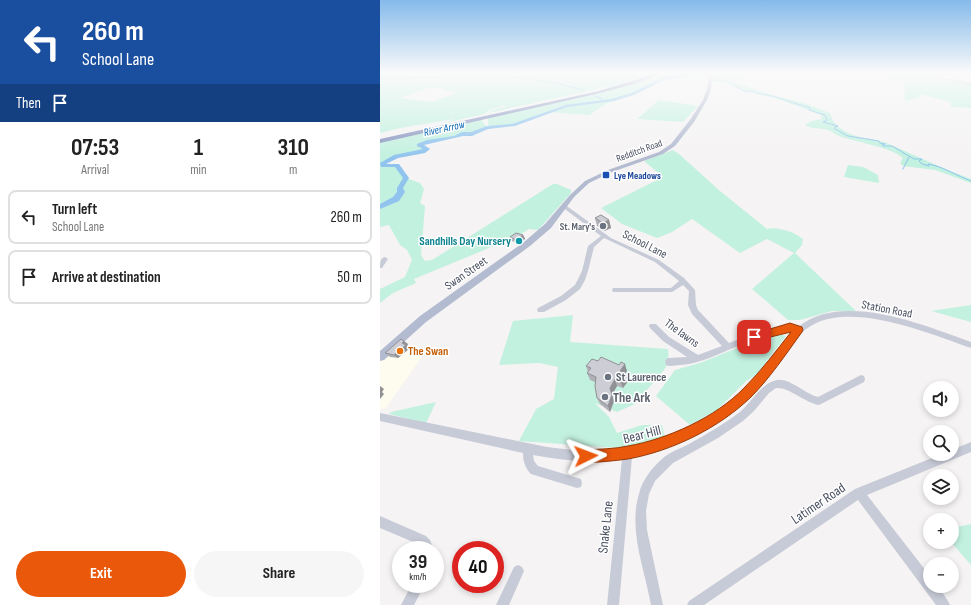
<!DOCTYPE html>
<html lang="en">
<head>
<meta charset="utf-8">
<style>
  :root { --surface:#fff; --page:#f6f6f6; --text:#222; --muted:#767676; --line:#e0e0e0; --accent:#ea580c }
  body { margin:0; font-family:"Sofia Sans Condensed",sans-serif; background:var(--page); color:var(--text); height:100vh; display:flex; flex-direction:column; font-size:15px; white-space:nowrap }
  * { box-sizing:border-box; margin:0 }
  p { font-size:13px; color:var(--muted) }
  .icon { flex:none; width:22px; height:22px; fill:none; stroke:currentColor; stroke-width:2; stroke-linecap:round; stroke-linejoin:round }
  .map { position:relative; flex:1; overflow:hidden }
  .panel { display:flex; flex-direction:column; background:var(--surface); width:380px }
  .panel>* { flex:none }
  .hud { background:#1a4fa0; color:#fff; overflow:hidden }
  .controls { position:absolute; left:543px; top:381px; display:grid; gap:8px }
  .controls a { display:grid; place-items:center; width:36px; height:36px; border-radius:50%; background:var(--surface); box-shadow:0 2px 6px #0003; font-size:20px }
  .speed { position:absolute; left:12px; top:541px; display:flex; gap:8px; font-size:20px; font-weight:700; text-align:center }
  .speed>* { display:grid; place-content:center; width:52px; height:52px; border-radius:50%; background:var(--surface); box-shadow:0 2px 6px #0003; line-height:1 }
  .speed small { font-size:10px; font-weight:400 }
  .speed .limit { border:6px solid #d22; background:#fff; color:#111 }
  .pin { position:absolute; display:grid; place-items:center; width:34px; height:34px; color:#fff; margin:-17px; border-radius:8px; box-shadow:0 2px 6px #0006 }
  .me { position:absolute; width:44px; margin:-22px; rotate:87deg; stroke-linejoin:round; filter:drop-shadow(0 0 3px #0008) }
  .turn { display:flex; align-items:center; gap:14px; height:84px; padding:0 16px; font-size:18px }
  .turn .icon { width:52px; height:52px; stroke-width:2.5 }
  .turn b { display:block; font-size:28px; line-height:34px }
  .then { display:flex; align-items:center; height:38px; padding:0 16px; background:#0003; gap:8px; font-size:15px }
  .eta { display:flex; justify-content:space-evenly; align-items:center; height:68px; text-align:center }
  .eta b { font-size:24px; font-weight:700; line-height:28px }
  .cta { display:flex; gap:8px; margin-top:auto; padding:8px 16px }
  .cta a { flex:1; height:46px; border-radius:24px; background:var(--accent); color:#fff; font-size:16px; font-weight:700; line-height:46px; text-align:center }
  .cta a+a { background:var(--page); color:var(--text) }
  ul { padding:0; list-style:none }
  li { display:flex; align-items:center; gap:12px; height:54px; margin:0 8px 6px; padding:0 8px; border:2px solid var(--line); border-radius:8px }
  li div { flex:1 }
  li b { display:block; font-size:15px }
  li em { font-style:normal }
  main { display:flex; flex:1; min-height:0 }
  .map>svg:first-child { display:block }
  .commercial { fill:#fdfcef }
  .green { fill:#c3f1e0; fill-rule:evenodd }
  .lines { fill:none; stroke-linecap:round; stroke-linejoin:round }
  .stream { stroke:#90c4ee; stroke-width:1 }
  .river { fill:#90c4ee; fill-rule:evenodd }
  .minor { fill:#c7cbd7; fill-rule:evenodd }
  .major { fill:#b3bbd1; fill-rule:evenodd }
  .highway { fill:#8b98c1; fill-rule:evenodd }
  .wall { fill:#b0b1b7 }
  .shaded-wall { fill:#909095 }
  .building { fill:#cdced5; stroke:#909095 }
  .route { fill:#ea580c; stroke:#983908 }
  .transit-dot { fill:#1a4fb4; stroke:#fff; stroke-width:1.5 }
  .worship-dot { fill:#6b7280; stroke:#fff; stroke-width:1.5 }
  .culture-dot { fill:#0f9aa8; stroke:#fff; stroke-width:1.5 }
  .food-dot { fill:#e8710a; stroke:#fff; stroke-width:1.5 }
  .labels { text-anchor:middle; stroke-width:3; stroke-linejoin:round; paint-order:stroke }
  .far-street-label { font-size:10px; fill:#4a5061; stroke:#fff }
  .far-transit-label { font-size:10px; font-weight:bold; fill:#164399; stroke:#fff; text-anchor:start }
  .far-worship-label { font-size:10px; font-weight:bold; fill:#5b616d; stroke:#fff; text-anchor:end }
  .far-water-label { font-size:11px; font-style:italic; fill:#0b67b3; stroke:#fff }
  .culture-label { font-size:12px; font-weight:bold; fill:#0d838f; stroke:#fff; text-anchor:end }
  .street-label { font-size:12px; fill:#4a5061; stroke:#fff }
  .food-label { font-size:12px; font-weight:bold; fill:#c56008; stroke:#fff; text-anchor:start }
  .worship-label { font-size:12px; font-weight:bold; fill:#5b616d; stroke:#fff; text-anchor:start }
  .near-worship-label { font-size:14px; font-weight:bold; fill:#5b616d; stroke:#fff; text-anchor:start }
  .near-street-label { font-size:14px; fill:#4a5061; stroke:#fff }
</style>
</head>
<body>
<main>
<section class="panel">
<div class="hud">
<div class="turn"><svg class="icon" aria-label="left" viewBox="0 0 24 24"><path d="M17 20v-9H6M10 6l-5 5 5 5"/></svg><div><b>260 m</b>School Lane</div></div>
<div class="then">Then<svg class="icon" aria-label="arrive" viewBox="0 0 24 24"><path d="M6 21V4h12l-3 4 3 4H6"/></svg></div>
</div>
<div class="eta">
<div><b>07:53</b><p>Arrival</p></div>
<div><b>1</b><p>min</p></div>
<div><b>310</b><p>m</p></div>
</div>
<ul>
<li><svg class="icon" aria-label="left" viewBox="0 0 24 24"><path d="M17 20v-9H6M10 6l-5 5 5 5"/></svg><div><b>Turn left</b><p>School Lane</p></div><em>260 m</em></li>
<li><svg class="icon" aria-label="arrive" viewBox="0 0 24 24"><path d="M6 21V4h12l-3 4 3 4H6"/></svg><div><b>Arrive at destination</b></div><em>50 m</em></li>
</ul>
<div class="cta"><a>Exit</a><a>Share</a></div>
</section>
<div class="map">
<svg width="591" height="605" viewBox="0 0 591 605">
  <rect width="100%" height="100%" fill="#f5f3f3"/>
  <polygon class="commercial" points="22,341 44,354 6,408 1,409 0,409 0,361"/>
  <g class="green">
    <path d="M0,73H273C262,77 228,90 218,87L217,88L218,89L213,90L108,113L111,111L127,106L114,104L123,106L109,110L105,114L64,123L60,124L74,119L20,128L0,133ZM48,88H64L61,90L79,92L52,102L20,98Z"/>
    <polygon points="287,73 328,73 327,76 284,80 262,91 226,104 209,115 167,112 133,125 111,128 108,124 108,117 209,95"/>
    <path d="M334,73H375L354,82L386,93L424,103L450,113C452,119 455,125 460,128C475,140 493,137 509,144C537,156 563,169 591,179V183L555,170L523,166L520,163L523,158C513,148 477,142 462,137C457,136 453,132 448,130C440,127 433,130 425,125L431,121L442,119L441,115L395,98L363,91L343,82H331Z"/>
    <polygon points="495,73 529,73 591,85 591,108 571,107 571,102 540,94 542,97 525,101 524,83"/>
    <polygon points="279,100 318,106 303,122 257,119"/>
    <path d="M101,119L107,128C86,139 61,136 39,145L47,149L43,152L16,156L3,163V166L17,165L26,178L40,183L44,189L40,203L45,206L41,255L45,261L52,260L173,184H177L191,190V193L158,230L149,229L138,236L34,279L36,283L13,293L0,303V289L25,277L32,260L27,250L20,245L9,225L0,227V143Z"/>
    <path d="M293,150L299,154L340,191L387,229C397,226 415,232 423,239L422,245L415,253L476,311H452L420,320H408L372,289L414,253L387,239L360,253L312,219L292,232L277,238L242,224L221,208L283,177L264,161Z"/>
    <polygon points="468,165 483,167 498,175 499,183 464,177"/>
    <polygon points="591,305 591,322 551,311"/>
    <polygon points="193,315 190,342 288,349 289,362 284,370 255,404 237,412 215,403 229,417 237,433 262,425 282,425 285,438 239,448 139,441 156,409 174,399 178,367 159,363 119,365 133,321"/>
    <polygon points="400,334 406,336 376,375 366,381 337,410 310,425 276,396 295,370 320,363 377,340"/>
    <polygon points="56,402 46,423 9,414 11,412"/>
    <polygon points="591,524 591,565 571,542 572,542 572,528"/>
  </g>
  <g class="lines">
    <g class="stream">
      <polyline points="572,73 585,83"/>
      <path d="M109,77C143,76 170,81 203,90"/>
      <polyline points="0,78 88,77"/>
      <path d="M332,80H345L364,91H374L376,93L392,96L430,108L429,110L445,115L447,120L443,122L458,126L455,127V129L468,136L499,141L500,143L505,144L502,145L503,146H512L534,159H542L539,161L542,164L549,166L548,164C562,166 577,176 591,181"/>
      <polyline points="587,84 591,87"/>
      <polyline points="215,96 222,99 222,101"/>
      <polyline points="523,169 529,157"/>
    </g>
    <polygon class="river" points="297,73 335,73 300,75 299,78 286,79 254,95 234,101 187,107 135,126 108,129 92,136 83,136 44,145 50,149 45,153 18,158 6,164 19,164 29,178 23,188 25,192 19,201 0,209 0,204 13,197 17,192 17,188 23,178 15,167 1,167 0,163 14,155 43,149 37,146 37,144 47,140 74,136 82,132 91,132 107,126 132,124 186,105 231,99 251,93 284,77 296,76"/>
    <g class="minor">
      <polygon points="532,73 538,73 591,83 591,85"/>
      <path d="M184,204L231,238L279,260L304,278L315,290L316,305L318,310L349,343C370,335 395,322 418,327C463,291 543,325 591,342V348C551,334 495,311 453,318C411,324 396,371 369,397C338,427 294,449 252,457L239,605H227L242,459C212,464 182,460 153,455L154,461L158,466L201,479L202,483L201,487L197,488L151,474C145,468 143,461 143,453L0,421V413L167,447C190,450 214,453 237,450C287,444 335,420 370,384C386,368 397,348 412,332C389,327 342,356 317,362C308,365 298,365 289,366L286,365L285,362L286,359L289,358L307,357L283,341L270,328L269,326L270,324H276L289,337L318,355L342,346L312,314L308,305L309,291L303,285L292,292H233L232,290L233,288H291L299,281L275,262L224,238L214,247L208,271L205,280L200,289L186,300L164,312H158L157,310L158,308L181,296L195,285L202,271L208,246L221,236L182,207V205Z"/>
      <path d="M5,257L8,259L2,268H0C0,263 0,258 5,257Z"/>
      <path d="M481,375L484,376L485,379L484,382L439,405C424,402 409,387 396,388L389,393L374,411L363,421L338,438L293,463L275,481L269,494L266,511L267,530L283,605H271C265,570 248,530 259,494C262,480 272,468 282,459C289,452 300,449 309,444C327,434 344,424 360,412C372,402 381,383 397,380C410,378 425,394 438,397Z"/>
      <polygon points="591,442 591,452 487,495 550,576 550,586 558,586 568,601 570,605 556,605 478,500 324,605 307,605 309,601 475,489 562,454 572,454 572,450"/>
      <polygon points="0,516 46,536 50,540 54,550 42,550 38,544 0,528"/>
      <polygon points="138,565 142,567 144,571 129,605 116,605 134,567"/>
      <polygon points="32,584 45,584 34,605 21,605"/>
    </g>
    <polygon class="major" points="329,73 333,73 331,89 327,100 314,122 295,146 283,154 232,172 209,183 194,197 171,228 150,246 46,322 4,360 0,361 0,351 40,316 144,242 165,224 190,195 205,181 228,170 279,152 291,144 310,120 323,100 327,89"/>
    <polygon class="highway" points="278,73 284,73 251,85 220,93 0,143 0,139 219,91"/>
  </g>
  <g class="wall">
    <polygon points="215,218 229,220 231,228 224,231 217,226"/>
    <polygon points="143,235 145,239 138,244 132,241 130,237"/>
    <polygon points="28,344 27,346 30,348 18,358 10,357 5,353"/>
    <polygon points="218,361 247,371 245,373 248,381 243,388 237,386 232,394 234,401 230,412 220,404 217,398 215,382 210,380 207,373 208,372 206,366"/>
  </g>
  <g class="shaded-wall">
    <polygon points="229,220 231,228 224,231 223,223"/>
    <polygon points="143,235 145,239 138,244 136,240"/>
    <polygon points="24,341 28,344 27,346 30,348 18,358 14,355 22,343"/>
    <polygon points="245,364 247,371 242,378 240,371"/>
    <polygon points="246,374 248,381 243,388 241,382"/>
    <polygon points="235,379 237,386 232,395 230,388"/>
    <polygon points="0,386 4,389 2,392 4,394 0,399"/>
    <polygon points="232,395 234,401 230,412 228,406"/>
  </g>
  <g class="building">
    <polygon points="221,215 229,220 223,223 215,218"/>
    <polygon points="136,233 143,235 136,240 130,237"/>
    <polygon points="21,339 24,341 22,343 26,345 14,355 5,353"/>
    <polygon points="221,357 239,365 241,362 245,364 240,371 246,374 241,382 235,379 230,388 232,395 228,406 217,398 215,386 216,377 207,373 211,368 206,366 212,359 218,361"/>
  </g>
  <linearGradient id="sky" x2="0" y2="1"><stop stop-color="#85baea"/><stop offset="0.46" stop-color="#fafafa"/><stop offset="1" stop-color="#fafafa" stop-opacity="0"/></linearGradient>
  <rect width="591" height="158" fill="url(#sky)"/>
  <path class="route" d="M410,323L422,327L423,330L422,332C406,354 390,378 371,397C339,428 292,451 248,459C234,461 219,462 206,463L201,461L199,456L201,452L206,450C220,449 234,449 248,446C288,439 336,417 364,388C381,371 396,351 411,332L374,341L370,340L369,337L370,335Z"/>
  <rect class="transit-dot" x="222" y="171" width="8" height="8" rx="2"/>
  <g class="worship-dot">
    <circle cx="223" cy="226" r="4"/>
    <circle cx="228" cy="377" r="4"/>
    <circle cx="225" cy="397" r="4"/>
  </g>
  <circle class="culture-dot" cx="139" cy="241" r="4"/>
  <circle class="food-dot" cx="20" cy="351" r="4"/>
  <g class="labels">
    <g class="far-street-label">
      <text transform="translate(259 150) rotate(-20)" y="4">Redditch Road</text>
    </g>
    <g class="far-transit-label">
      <text x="234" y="179">Lye Meadows</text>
    </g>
    <g class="far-worship-label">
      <text x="215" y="230">St. Mary's</text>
    </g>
    <g class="far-water-label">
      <text transform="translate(64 128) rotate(-12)" y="4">River Arrow</text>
    </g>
    <g class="culture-label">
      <text x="131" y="245">Sandhills Day Nursery</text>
    </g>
    <g class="street-label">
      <text transform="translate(265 244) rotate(27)" y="4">School Lane</text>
      <text transform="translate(86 273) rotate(-35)" y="4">Swan Street</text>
      <text transform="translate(507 309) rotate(11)" y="4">Station Road</text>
      <text transform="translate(302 333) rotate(36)" y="4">The lawns</text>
    </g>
    <g class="food-label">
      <text x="28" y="355">The Swan</text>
    </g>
    <g class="worship-label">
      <text x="236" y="381">St Laurence</text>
    </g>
    <g class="near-worship-label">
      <text x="233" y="402">The Ark</text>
    </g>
    <g class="near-street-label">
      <text transform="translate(262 434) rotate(-14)" y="5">Bear Hill</text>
      <text transform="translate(438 503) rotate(-34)" y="5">Latimer Road</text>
      <text transform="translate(225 527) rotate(-84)" y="5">Snake Lane</text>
    </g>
  </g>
</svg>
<div class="controls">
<a><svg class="icon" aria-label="sound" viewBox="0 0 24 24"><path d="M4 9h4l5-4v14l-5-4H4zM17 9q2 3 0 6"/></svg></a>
<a><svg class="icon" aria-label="search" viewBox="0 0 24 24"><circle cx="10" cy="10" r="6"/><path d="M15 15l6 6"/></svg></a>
<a><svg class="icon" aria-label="layers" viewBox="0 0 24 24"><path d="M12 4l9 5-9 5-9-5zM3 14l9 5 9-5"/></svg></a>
<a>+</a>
<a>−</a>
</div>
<div class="speed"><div>39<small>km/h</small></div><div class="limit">40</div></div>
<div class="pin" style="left:374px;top:337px;background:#d93025"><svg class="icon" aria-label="arrive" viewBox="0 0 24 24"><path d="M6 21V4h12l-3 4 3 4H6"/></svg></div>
<svg class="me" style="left:206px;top:456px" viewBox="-20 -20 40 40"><path d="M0-17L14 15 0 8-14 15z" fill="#ea580c" stroke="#fff" stroke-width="4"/></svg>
</div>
</main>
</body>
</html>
